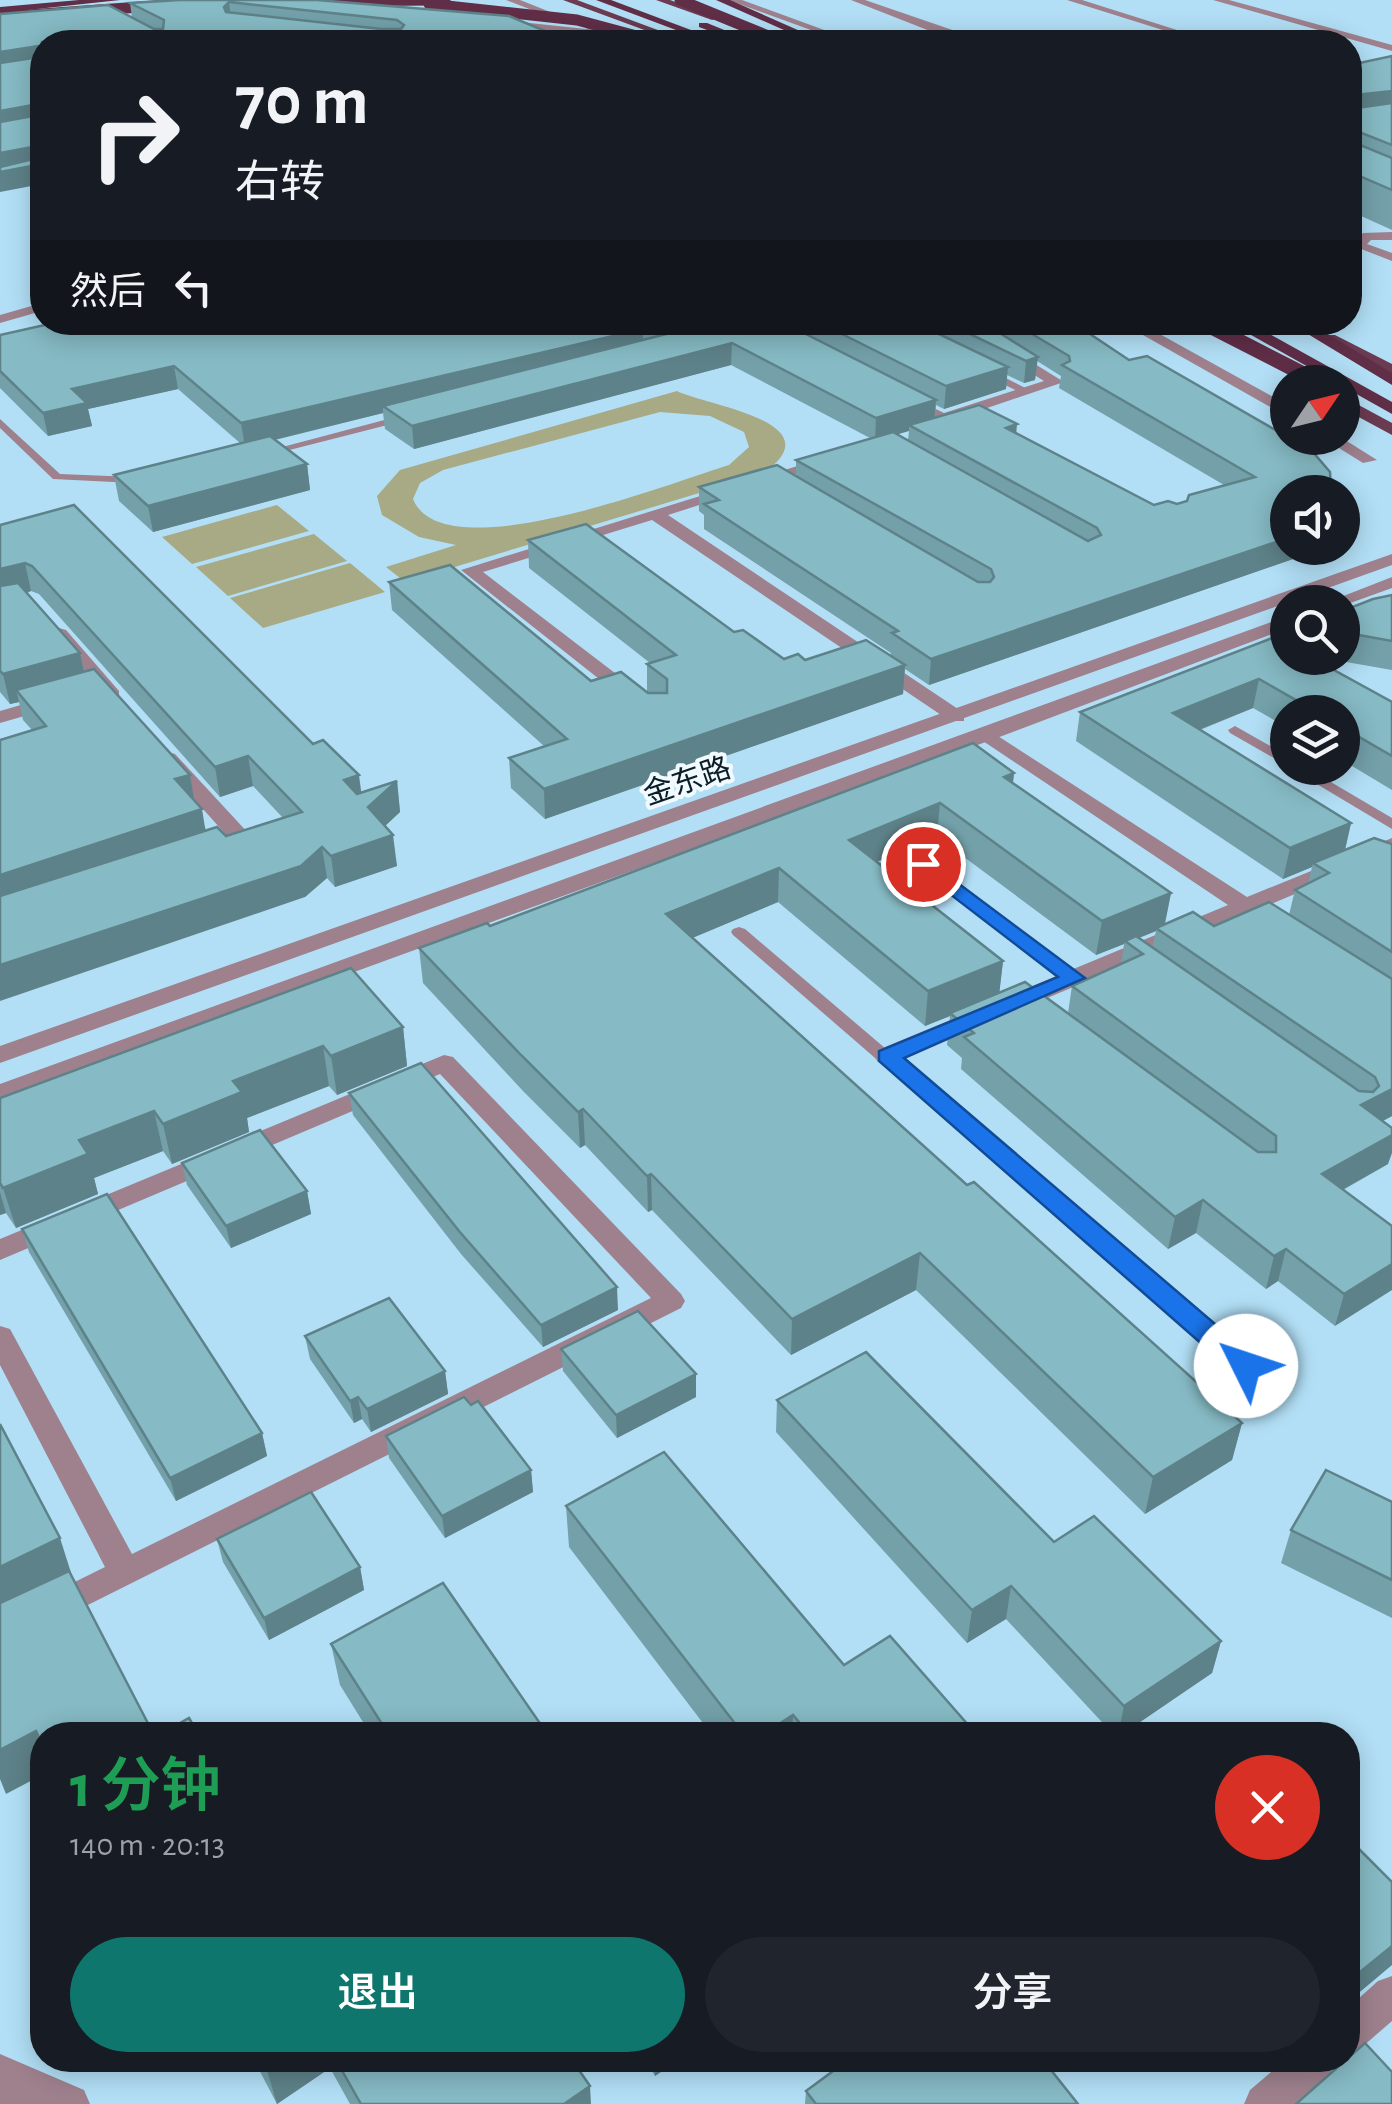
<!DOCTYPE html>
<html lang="zh">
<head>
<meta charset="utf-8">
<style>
  :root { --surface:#171b24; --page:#20242c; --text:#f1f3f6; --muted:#9ea1a6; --accent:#0f766e }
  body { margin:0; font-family:"Alegreya Sans","Noto Sans SC",sans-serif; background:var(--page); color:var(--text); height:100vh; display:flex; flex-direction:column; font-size:38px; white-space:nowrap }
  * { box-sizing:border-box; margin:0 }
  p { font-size:32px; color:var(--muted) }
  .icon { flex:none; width:55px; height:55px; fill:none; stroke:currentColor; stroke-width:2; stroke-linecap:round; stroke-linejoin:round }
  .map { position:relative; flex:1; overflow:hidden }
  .drawer { position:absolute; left:30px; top:1722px; width:1330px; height:350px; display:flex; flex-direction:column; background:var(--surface); border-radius:40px; box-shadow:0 5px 25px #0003 }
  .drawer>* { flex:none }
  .banner { position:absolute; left:30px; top:30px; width:1332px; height:305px; border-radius:40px; box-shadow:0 5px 25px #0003; background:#171b24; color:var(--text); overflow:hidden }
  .needle { width:65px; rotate:55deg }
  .fabs { position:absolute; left:1270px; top:365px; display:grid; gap:20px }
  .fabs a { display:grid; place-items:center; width:90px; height:90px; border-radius:50%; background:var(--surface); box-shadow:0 5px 25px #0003; font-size:50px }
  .pin { position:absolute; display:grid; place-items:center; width:85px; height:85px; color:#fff; margin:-42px; border:5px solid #fff; border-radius:50%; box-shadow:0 2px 10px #0007 }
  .me { position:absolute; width:110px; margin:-55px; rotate:311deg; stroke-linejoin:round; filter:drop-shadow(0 0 8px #0008) }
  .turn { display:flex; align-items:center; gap:35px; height:210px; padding:0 40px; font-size:45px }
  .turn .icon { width:130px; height:130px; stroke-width:2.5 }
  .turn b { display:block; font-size:70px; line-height:85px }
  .then { display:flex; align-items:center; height:95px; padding:0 40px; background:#0003; gap:20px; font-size:38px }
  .round { display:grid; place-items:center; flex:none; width:105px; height:105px; border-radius:52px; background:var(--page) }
  .headline { display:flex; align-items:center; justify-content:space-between; height:170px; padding:0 40px }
  h1 { font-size:60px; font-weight:600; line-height:75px; color:#1e9e55 }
  .primary-button { display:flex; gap:20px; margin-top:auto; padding:20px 40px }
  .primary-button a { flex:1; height:115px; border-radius:60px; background:var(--accent); color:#fff; font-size:40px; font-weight:600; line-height:115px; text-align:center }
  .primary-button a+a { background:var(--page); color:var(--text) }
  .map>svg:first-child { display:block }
  .green { fill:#a7aa84; fill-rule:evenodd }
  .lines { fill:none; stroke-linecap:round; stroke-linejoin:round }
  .service { fill:#9e818d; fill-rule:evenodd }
  .minor { fill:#9e818d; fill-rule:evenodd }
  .tertiary { fill:#9e818d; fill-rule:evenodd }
  .primary { fill:#6a3b51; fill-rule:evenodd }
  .trunk { fill:#602e47; fill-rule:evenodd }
  .trunk-bridge-far1 { stroke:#602e47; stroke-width:11 }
  .trunk-bridge { stroke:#602e47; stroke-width:15 }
  .wall { fill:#73a0a9; fill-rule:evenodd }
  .shaded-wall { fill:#5e8289 }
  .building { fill:#86bac4; stroke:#5e8289; stroke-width:2.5; fill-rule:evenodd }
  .route { fill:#1a73e8; stroke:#114b97; stroke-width:2.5 }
  .labels { text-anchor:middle; stroke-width:8; stroke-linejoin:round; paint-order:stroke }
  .street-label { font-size:30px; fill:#0c1d25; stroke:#f1fafe }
</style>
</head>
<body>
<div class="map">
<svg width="1392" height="2104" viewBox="0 0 1392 2104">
  <rect width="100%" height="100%" fill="#b2dff6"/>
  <g class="green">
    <path d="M677,391C703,405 839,422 762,474L405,582L386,567L456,545L419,537L382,515L377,496L400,470ZM660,412L710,416L744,432L749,447L729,465C673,482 443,573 413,499L420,483L443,470Z"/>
    <polygon points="277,505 309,531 192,564 162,537"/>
    <polygon points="314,534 347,561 228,596 196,567"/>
    <polygon points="350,563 385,592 263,628 230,598"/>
  </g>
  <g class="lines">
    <g class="service">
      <polygon points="984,371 992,371 1033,392 1024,394 984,375"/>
      <polygon points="407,414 412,417 411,419 262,457 256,454"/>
      <polygon points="0,419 60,474 134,477 140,480 134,483 53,479 0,428"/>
      <polygon points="1235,726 1288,756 1288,766 1230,733 1228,730"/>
      <polygon points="1290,768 1307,768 1392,818 1392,829"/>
      <polygon points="923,859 1080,974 1082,978 1080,982 1068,982 917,867 915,864"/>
      <polygon points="739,927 745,929 1253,1361 1256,1367 1253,1373 1246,1375 1239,1373 733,935 731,932 733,929"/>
    </g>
    <g class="minor">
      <polygon points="851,0 865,0 967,35 869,42 930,31"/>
      <polygon points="1067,0 1082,0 1215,42 1201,42"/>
      <polygon points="1392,232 1392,240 1371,240 1367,244 1392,253 1392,261 1351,245 1363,233"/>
      <polygon points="949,322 967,322 1064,382 943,423 902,403 902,397 907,395 944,413 1044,381"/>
      <polygon points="820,459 834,462 668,515 964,713 964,721 950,721 652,520 483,572 641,693 641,701 627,701 461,570"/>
      <polygon points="59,628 66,630 119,691 119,699 105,699 52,638 52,630"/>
      <polygon points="52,696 62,702 59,706 0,723 0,711"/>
      <polygon points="987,729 1247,897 1392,838 1392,853 1262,908 1266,913 1263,918 1243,915 896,1062 878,1062 874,1056 878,1050 1228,905 980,739 980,731"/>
      <path d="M168,752L175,754L250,835L253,840C245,850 223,856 210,853L207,848L228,837L161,762L158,758Z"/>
      <polygon points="444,1055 453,1057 681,1294 685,1301 681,1308 0,1649 0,1619 105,1567 0,1365 0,1326 10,1329 132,1554 651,1298 440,1074 0,1260 0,1239"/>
      <polygon points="1392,1976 1392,2021 1362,2047 1348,2052 1348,2008 1378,1981"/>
      <polygon points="1285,2060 1336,2060 1330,2074 1295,2104 1244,2104 1250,2090"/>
    </g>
    <g class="tertiary">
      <polygon points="506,0 520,0 558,15 550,17"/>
      <polygon points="728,0 742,0 857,42 844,42"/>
      <polygon points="1213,0 1229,0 1392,45 1392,51"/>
      <polygon points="492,19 586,29 591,26 636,42 489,24"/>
      <polygon points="42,303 42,311 0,323 0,315"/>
      <polygon points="1120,322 1138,322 1288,405 1288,417"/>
      <polygon points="1323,438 1342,438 1377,460 1363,463"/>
      <polygon points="1392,554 1392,565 0,1063 0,1046"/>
      <polygon points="1392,577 1392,588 1342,606 1342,602 1328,602"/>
      <polygon points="1288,616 1288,628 994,739 0,1101 0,1084"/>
      <polygon points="0,2054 84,2090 90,2104 0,2104"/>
    </g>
    <g class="primary">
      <polygon points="563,0 577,0 690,42 677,42"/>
      <polygon points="656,0 670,0 720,18 712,20"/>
      <polygon points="1325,335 1335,335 1392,364 1392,374 1325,341"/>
      <polygon points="1342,396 1392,423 1392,435 1342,408"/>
    </g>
    <g class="trunk">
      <polygon points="79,0 120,0 0,13 0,7"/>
      <polygon points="596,0 611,0 723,42 708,42"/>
      <polygon points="716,0 730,0 825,42 811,42"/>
      <polygon points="699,23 707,23 754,42 739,42 699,27"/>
      <polygon points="1228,322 1248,322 1392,402 1392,414"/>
      <polygon points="1288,322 1308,322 1392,373 1392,385"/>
    </g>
    <g class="trunk-bridge-far1">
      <polyline points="680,0 783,42"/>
      <polyline points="286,1 445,0"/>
      <polyline points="429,4 577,20 659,42"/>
      <polyline points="0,17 168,5"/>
    </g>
    <polyline class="trunk-bridge" points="1202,322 1319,382"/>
  </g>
  <g class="wall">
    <polygon points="317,0 569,41 42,42 42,184 0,14 132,18 130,3"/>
    <polygon points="1392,56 1392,230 1350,211 1350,65"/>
    <path d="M58,322H1072L1129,360L1288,436L1316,551L929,685L905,669L903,694L545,819L511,788L509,758L544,746L392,610L389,582L591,681L647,692V664L650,663L529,568L528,540L734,632L784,659L805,660L890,656L891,653L704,529V515L699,511V487L796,476V460L870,438L731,365L414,449L385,429L383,413L275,440L307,464L310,490L153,532L119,501L114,475L240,443L178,389L88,409L92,426L48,436L0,388V335ZM1037,361L1061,376L1059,388L1224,485L1177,504L1154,505L1016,433L935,417L936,405L944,409L1006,389L1007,375L1024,383L1035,380ZM907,431H909L908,440L897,434Z"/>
    <path d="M0,525L361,793L397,781L400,812L385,826L397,866L335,887L327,878L305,897L32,730L23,720L19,702L10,704L0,692ZM31,591L39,594L220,797L253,786L283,818L226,836L206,830L194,801L84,672L80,653L27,593Z"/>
    <polygon points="1392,595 1392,670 1323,658 1342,658 1342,611"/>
    <path d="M1275,637L1392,702V790L1342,760V712H1288V728L1253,708L1200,730L1351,823L1345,850L1392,844V1116L1383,1121L1388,1164L1343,1190L1392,1226L1335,1326L1278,1281L1266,1289L1196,1233L1168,1249L961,1069L962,1058L947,1045L950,1016L925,1026L778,902L692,938L967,1185L1242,1423L1232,1460L1145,1514L916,1290L791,1355L652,1210L648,1212L585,1145L580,1148L523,1091L423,983L419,948L1014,773L1013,784L1171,893L1165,924L1214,926L1289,915L1295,890L1308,883L1312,867L1283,879L1076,741L1080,712ZM937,837L1096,955L1124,944L1121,964L1072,986L1068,1013L999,993L1003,961L876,862ZM1156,931L1152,948L1138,938L1140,937Z"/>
    <polygon points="403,1027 407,1066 337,1095 329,1086 247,1118 249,1132 172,1164 163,1151 94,1178 98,1194 16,1228 6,1213 0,1215 0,1098"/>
    <polygon points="349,1093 618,1310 543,1347 461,1254 353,1115"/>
    <polygon points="182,1163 307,1191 311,1214 231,1248 187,1185"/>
    <polygon points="22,1229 262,1433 267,1456 176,1501 29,1252"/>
    <polygon points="305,1336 445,1371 448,1394 371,1432 362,1419 354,1423 310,1359"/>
    <polygon points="561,1349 696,1397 617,1438 563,1371"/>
    <polygon points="777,1400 1054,1542 1221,1641 1212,1673 1121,1735 1114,1735 1006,1619 967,1643 776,1432"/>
    <polygon points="386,1436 531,1470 533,1492 445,1538 389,1458"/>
    <polygon points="1392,1502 1392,1618 1281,1563 1291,1530"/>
    <polygon points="566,1506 844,1665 977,1735 712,1735 569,1547"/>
    <polygon points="217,1539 360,1567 364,1590 269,1640 223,1562"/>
    <polygon points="331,1644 548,1735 371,1735 340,1685"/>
    <polygon points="254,2060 572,2060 591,2104 350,2104 330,2068 277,2104"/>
    <polygon points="645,2060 678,2060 655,2076"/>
    <polygon points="806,2091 1078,2104 805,2104"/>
  </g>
  <g class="shaded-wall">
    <polygon points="229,2 231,18 226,23 224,7"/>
    <polygon points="38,46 41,63 0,70 0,52"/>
    <polygon points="1392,91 1392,123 1350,119 1356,95"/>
    <polygon points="38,104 41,122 0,130 0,111"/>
    <polygon points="38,146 41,165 42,164 42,184 0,192 0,153"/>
    <polygon points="643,329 643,351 383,406 383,413 245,447 241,423"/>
    <polygon points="732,343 731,365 414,449 412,426"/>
    <polygon points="1038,357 1035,380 1024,383 1026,361"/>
    <polygon points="174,366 178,389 88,409 92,426 48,436 43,413 72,389"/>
    <polygon points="1008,367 1006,389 944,409 946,386"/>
    <polygon points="936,400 934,423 909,425 909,431 875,441 876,418"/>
    <polygon points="1017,424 1015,448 1006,428"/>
    <polygon points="307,464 310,490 153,532 148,506"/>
    <polygon points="1288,538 1288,548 1318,548 1316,551 929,685 931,659"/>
    <polygon points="25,563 31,591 0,599 0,569"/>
    <polygon points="80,653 86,682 16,690 19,702 10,704 3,674"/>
    <polygon points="905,665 903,694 545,819 544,789"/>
    <polygon points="1259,679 1253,708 1168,742 1173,713"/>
    <polygon points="248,756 253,786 220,797 215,767"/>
    <polygon points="1014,773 1010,806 1004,777"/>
    <polygon points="190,775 195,806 175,779"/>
    <polygon points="359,775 363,806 344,780"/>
    <polygon points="397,781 400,812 372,838 368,807"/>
    <polygon points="940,803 937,837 847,874 849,840"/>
    <polygon points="202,809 207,840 0,909 0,875"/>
    <polygon points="1351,823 1344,854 1313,863 1312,867 1283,879 1290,848"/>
    <polygon points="393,835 397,866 335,887 331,856"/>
    <polygon points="322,847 327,878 305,897 0,1001 0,965"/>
    <polygon points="779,868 778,902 666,949 666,914"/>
    <polygon points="1171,893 1164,927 1156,928 1156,931 1127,943 1125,941 1124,944 1096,955 1102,921"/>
    <polygon points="1003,961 999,996 950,1013 950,1016 925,1026 928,991"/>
    <polygon points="403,1027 407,1066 337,1095 331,1056"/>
    <polygon points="323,1046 329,1086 247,1118 249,1132 172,1164 163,1124 233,1081"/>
    <polygon points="1392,1089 1392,1116 1352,1137 1361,1105"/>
    <polygon points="583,1109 585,1145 580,1148 578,1112"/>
    <polygon points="154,1111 163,1151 94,1178 98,1194 16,1228 3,1188 79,1140"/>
    <polygon points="1392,1135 1392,1153 1388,1164 1313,1206 1322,1174"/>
    <polygon points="651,1174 652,1210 648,1212 647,1176"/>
    <polygon points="307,1191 311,1214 231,1248 226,1226"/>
    <polygon points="0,1192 6,1213 0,1215"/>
    <polygon points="1203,1200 1196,1233 1168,1249 1175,1217"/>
    <polygon points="1286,1249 1278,1281 1266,1289 1274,1256"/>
    <polygon points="920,1253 916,1290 791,1355 792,1319"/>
    <polygon points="1392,1264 1392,1290 1335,1326 1344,1294"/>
    <polygon points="617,1287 618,1310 543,1347 541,1325"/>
    <polygon points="445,1371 448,1394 371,1432 367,1409"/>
    <polygon points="696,1374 696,1397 617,1438 616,1415"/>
    <polygon points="358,1397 362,1419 354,1423 350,1401"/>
    <polygon points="1242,1423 1232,1460 1145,1514 1153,1477"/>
    <polygon points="262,1433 267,1456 176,1501 170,1478"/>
    <polygon points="531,1470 533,1492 445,1538 442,1516"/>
    <polygon points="60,1538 73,1579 0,1615 0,1567"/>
    <polygon points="360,1567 364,1590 269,1640 264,1618"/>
    <polygon points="1011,1586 1006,1619 967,1643 972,1610"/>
    <polygon points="1221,1641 1212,1673 1121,1735 1118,1735 1124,1706"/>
    <polygon points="793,1715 792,1735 762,1735"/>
    <polygon points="36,1731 42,1749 42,1775 6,1794 0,1779 0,1750"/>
    <polygon points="1392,1946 1392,1965 1348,2002 1349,1981"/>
    <polygon points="277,2060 327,2060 330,2068 277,2104 266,2067"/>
    <polygon points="655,2060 678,2060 655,2076"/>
    <polygon points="590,2086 591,2104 564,2104"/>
  </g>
  <g class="building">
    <path d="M180,0H317L509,16L569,41L598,36L615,42H42V164L0,172V167L41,157L38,146L0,153V122L39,115L42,108L38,104L0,111V63L39,57L42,50L38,46L0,52V14L108,5L154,29H163L164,20L130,3ZM229,2L397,20L404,25L401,29H381L226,12L224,7Z"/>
    <polygon points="1392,56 1392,91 1356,95 1353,105 1357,108 1392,103 1392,145 1354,130 1355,143 1392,158 1392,190 1350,172 1350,65"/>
    <polygon points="58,322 633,322 643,329 241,423 174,366 72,389 87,403 43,413 0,371 0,335"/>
    <polygon points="660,322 782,322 936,400 876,418 732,343 412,426 383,406 670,333 669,328"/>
    <polygon points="818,322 914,322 1008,367 946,386"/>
    <polygon points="945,322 982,322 1038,357 1026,361"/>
    <polygon points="1012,322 1072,322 1129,360 1147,356 1312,451 1330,472 1331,492 1288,492 1288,538 931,659 892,633 898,631 704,504 719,500 699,487 777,465 978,582 990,582 994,577 991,569 796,460 893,432 1088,541 1101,535 1097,528 909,425 979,405 1017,424 1006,428 1154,505 1168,501 1177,504 1187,501 1189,495 1255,477 1062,365 1070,361 1069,356"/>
    <polygon points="270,436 307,464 148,506 114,475"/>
    <polygon points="74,505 313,744 323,740 359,775 344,780 357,794 397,781 368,807 393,835 331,856 322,847 301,866 0,965 0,896 217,827 226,836 302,812 248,756 215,767 32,566 25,563 0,569 0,525"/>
    <polygon points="586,524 734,632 743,630 784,659 798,654 805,660 866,640 905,665 544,789 509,758 567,739 389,582 450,565 591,681 621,672 648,693 667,693 667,679 647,664 676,655 528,540"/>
    <polygon points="18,583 80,653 3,674 0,671 0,586"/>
    <polygon points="1392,595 1392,641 1342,632 1342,611 1373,599"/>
    <polygon points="1275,637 1288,644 1288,658 1312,658 1392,702 1392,756 1342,727 1342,712 1317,712 1259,679 1173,713 1351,823 1290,848 1080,712"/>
    <polygon points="94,669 190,775 175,779 202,809 0,875 0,740 46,726 16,690"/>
    <polygon points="973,743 1014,773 1004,777 1171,893 1102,921 940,803 849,840 1003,961 928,991 779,868 666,914 967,1185 974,1182 1242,1423 1153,1477 920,1253 792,1319 651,1174 647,1176 583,1109 578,1112 521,1055 419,948 487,923 490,926"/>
    <polygon points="1374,838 1392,844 1392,952 1295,890 1329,873 1313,863"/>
    <polygon points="1269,902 1392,979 1392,1089 1361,1105 1392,1128 1392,1135 1322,1174 1392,1226 1392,1264 1344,1294 1286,1249 1274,1256 1203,1200 1175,1217 964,1037 974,1033 950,1013 1025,982 1258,1152 1276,1152 1276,1136 1072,986 1143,954 1125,941 1136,936 1359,1091 1373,1092 1379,1086 1375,1077 1156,928 1193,912 1214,926"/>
    <polygon points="351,968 403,1027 331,1056 323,1046 233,1081 242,1092 163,1124 154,1111 79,1140 88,1154 3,1188 0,1183 0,1098"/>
    <polygon points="421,1063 617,1287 541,1325 459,1231 349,1093"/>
    <polygon points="260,1130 307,1191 226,1226 182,1163"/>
    <polygon points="107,1194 262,1433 170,1478 22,1229"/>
    <polygon points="389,1298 445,1371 367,1409 358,1397 350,1401 305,1336"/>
    <polygon points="638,1311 696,1374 616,1415 561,1349"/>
    <polygon points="866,1352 1054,1542 1094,1516 1221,1641 1124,1706 1011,1586 972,1610 777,1400"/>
    <polygon points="464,1397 471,1405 478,1401 531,1470 442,1516 386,1436"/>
    <polygon points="0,1424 60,1538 0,1567"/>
    <polygon points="664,1452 844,1665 890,1636 977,1735 810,1735 793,1715 762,1735 744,1735 566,1506"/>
    <polygon points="1326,1470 1392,1502 1392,1580 1291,1530"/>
    <polygon points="311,1492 360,1567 264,1618 217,1539"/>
    <polygon points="69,1571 154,1735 42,1735 42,1744 36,1731 0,1750 0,1603"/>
    <polygon points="443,1583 548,1735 389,1735 331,1644"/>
    <polygon points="189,1718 199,1735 159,1735"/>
    <polygon points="1234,1724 1245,1735 1219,1735"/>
    <polygon points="1348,1838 1392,1882 1392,1946 1349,1981 1348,1980"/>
    <polygon points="1365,2043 1392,2072 1392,2104 1296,2104"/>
    <polygon points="262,2060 277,2060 266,2067"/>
    <polygon points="336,2060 572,2060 590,2086 564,2104 361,2104"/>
    <polygon points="848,2060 1043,2060 1078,2104 816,2104 806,2091"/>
  </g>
  <polygon class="route" points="923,857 1085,978 904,1058 1256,1359 1259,1366 1256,1374 1236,1374 879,1061 879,1051 1058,977 916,868 916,859"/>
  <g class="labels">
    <g class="street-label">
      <text transform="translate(687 781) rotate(-19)" y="10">金东路</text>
    </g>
  </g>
</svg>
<div class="fabs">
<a><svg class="needle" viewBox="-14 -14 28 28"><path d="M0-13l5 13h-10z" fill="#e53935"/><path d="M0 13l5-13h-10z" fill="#9ea1a6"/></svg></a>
<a><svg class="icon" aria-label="sound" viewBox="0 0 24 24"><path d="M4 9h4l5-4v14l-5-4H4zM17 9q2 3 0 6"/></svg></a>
<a><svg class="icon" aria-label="search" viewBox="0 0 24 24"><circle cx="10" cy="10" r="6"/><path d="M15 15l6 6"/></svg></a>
<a><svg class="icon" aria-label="layers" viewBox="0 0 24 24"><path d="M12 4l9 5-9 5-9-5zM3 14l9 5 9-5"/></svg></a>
</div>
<div class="pin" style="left:923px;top:864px;background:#d93025"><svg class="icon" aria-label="arrive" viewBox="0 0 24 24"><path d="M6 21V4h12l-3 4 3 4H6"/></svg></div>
<svg class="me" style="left:1246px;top:1366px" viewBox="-20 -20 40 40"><circle r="19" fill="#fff"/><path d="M0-13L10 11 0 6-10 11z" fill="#1a73e8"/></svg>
<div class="banner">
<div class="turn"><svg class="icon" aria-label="right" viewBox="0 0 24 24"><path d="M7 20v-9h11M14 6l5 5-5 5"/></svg><div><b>70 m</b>右转</div></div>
<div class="then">然后<svg class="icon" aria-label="left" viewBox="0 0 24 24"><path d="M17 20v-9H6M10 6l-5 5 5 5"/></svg></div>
</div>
<section class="drawer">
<div class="headline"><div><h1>1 分钟</h1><p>140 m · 20:13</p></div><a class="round" style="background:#d93025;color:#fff"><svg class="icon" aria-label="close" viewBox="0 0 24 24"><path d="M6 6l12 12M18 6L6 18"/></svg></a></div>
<div class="primary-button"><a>退出</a><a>分享</a></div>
</section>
</div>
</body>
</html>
